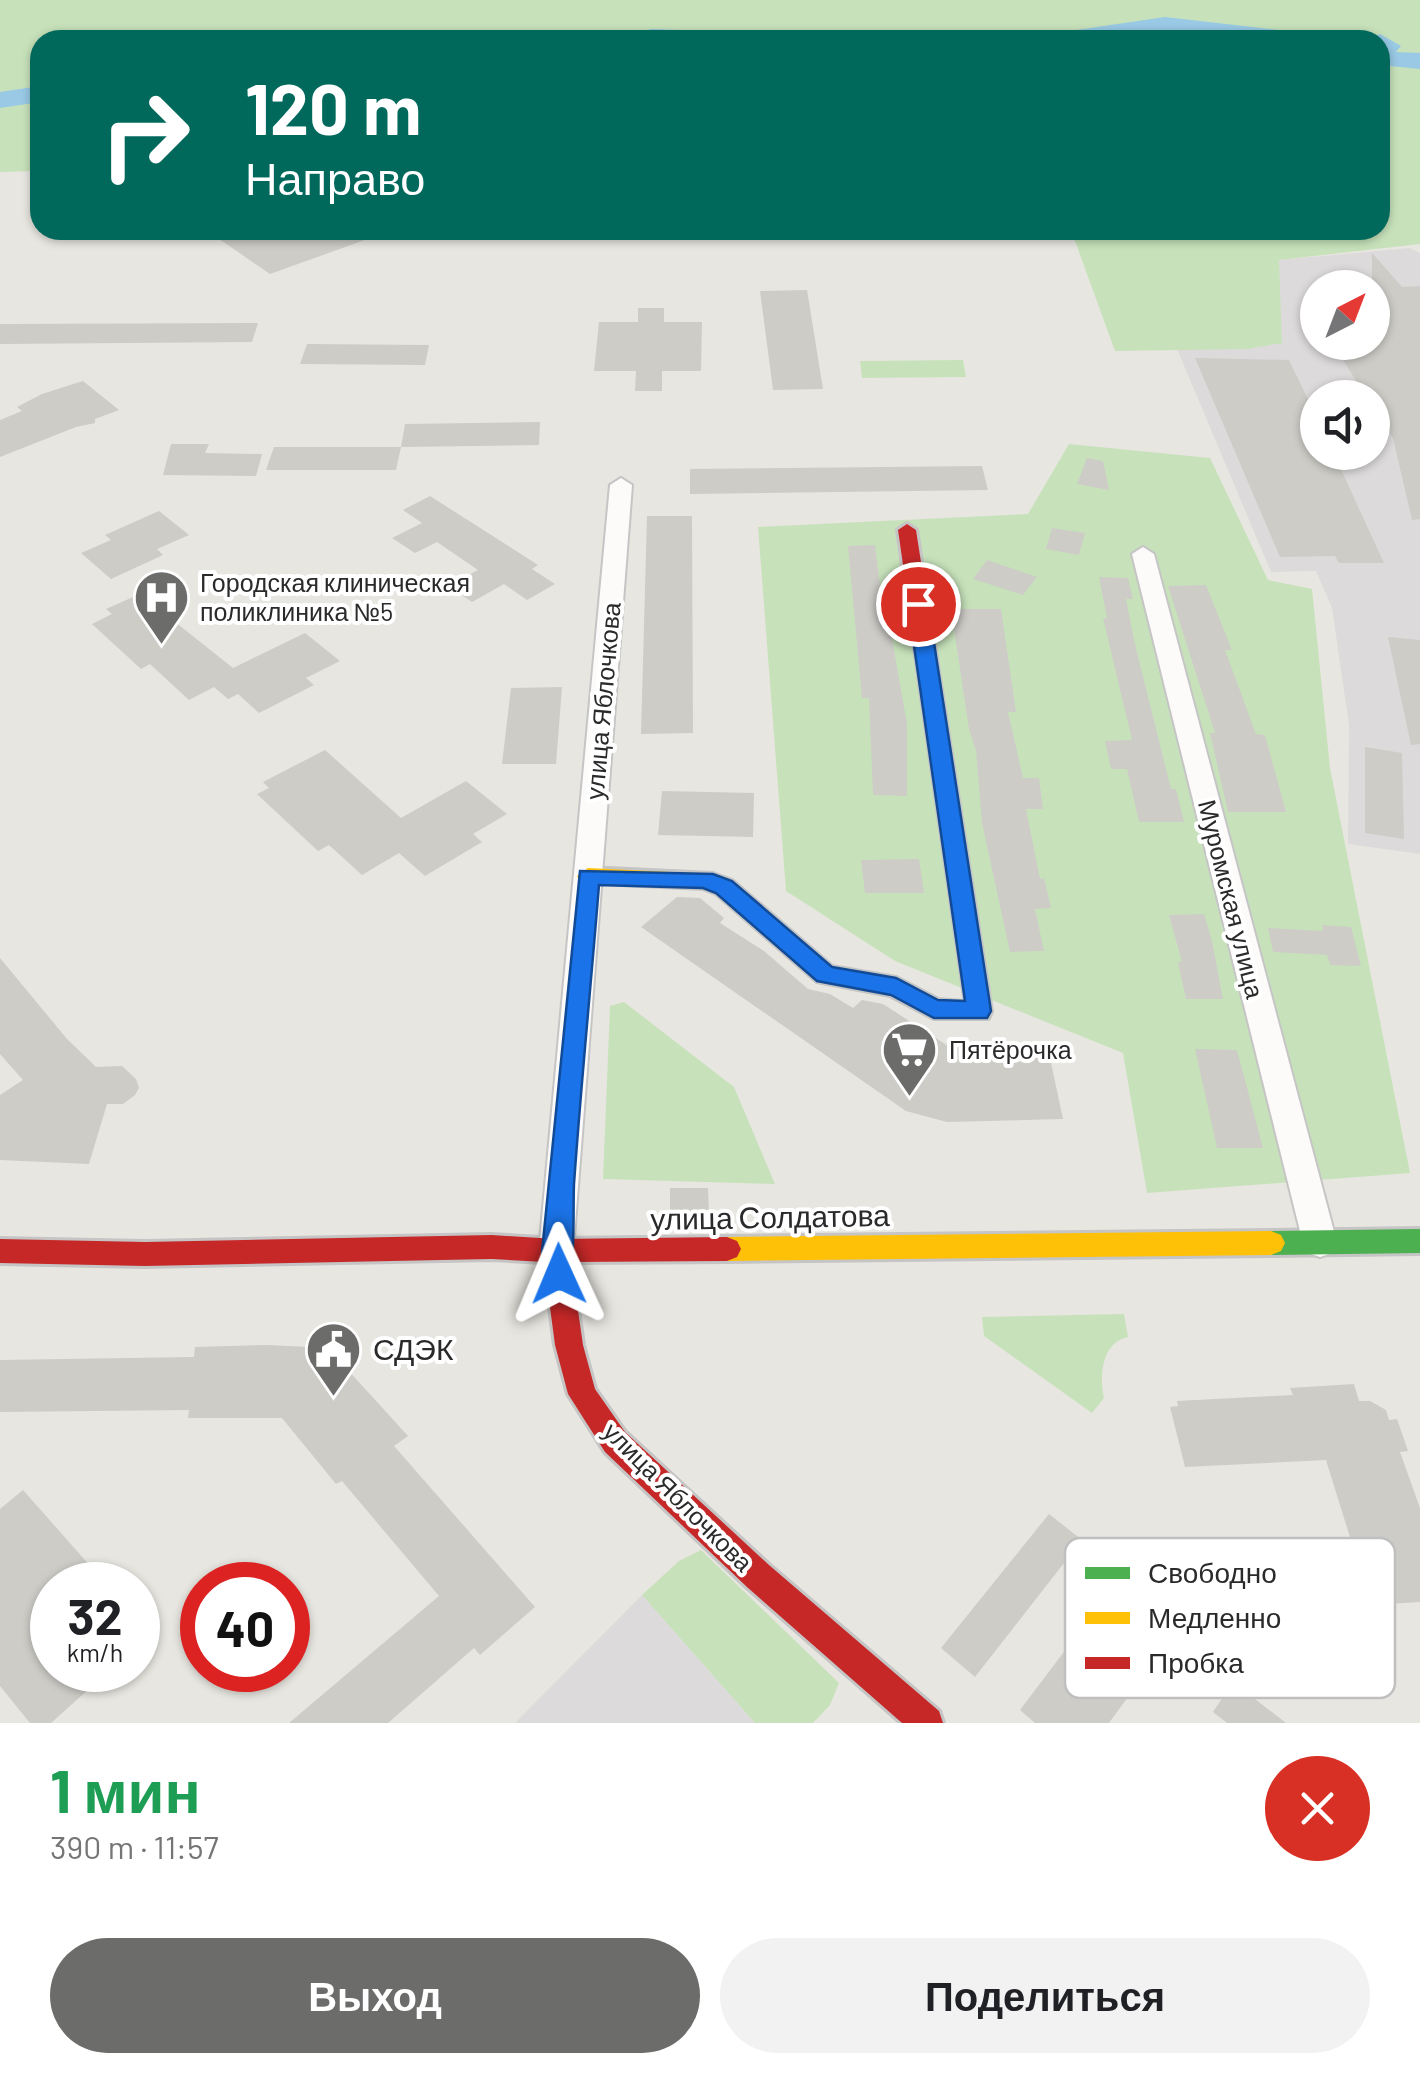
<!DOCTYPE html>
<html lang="ru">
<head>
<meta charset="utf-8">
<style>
  :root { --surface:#fff; --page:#f2f2f2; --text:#202124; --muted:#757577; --accent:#6c6c6a }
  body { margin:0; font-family:Barlow,sans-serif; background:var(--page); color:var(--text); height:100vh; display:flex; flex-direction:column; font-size:38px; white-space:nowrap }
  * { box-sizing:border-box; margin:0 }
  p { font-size:32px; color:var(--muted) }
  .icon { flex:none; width:55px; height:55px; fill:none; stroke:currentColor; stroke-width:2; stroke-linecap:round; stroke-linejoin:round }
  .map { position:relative; height:1723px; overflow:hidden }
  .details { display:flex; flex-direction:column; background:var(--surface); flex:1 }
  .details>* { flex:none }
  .hud { position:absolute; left:30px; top:30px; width:1360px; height:210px; border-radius:30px; box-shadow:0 2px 8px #0004; background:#00695c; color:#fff; overflow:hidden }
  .needle { width:65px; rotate:42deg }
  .buttons { position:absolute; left:1300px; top:270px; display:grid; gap:20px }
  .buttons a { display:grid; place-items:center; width:90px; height:90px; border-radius:50%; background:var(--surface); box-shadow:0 2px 8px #0004; font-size:50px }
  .speed { position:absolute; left:30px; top:1562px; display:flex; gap:20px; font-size:50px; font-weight:700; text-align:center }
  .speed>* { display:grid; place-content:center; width:130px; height:130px; border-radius:50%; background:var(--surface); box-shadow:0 2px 8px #0004; line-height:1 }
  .speed small { font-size:25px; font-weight:400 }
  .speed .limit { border:15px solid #d22; background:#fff; color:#111 }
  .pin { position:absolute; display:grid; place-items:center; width:85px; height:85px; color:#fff; margin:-42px; border:5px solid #fff; border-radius:50%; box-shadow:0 2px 10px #0007 }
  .me { position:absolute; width:110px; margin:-55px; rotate:359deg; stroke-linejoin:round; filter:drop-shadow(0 0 8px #0008) }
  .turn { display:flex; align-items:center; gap:35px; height:210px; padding:0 50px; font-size:45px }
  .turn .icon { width:130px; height:130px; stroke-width:2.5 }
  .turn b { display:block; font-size:70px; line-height:85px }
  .round { display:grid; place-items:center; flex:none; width:105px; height:105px; border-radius:52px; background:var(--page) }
  .summary { display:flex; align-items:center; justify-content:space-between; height:170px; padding:0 50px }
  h1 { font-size:60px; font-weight:700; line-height:75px; color:#1e9e55 }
  .cta { display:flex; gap:20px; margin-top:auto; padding:20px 50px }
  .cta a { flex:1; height:115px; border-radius:60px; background:var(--accent); color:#fff; font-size:40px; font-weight:700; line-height:115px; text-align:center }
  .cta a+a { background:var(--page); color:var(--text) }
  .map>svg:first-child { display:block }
  .industrial { fill:#dddadb; fill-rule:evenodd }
  .green { fill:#c7e2bb }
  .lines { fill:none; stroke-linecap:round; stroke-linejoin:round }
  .river { fill:#99c9e5; fill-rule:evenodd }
  .building { fill:#cdccc7 }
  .street-casing { stroke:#c6c5c5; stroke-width:4 }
  .fast-casing { stroke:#c6c5c5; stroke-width:6 }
  .slow-casing { stroke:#c6c5c5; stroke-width:6 }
  .jam-casing { stroke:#c6c5c5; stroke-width:6 }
  .street { fill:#fcfbfa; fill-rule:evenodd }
  .fast { fill:#4caf50; fill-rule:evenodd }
  .slow { fill:#ffc107; fill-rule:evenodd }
  .jam { fill:#c62828; fill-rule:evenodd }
  .route { fill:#1a73e8; stroke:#114b97; stroke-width:2.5 }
  .labels { text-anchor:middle; stroke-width:8; stroke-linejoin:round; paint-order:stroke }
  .poi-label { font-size:25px; fill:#2a2a2a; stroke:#fff; text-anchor:start }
  .street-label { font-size:25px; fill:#2a2a2a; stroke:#fff }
  .near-street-label { font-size:30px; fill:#2a2a2a; stroke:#fff }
  .near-poi-label { font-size:30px; fill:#2a2a2a; stroke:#fff; text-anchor:start }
  .key { fill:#fff; stroke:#bfbfbf; stroke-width:2.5 }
  .key-label { font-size:28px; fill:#2a2a2a }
</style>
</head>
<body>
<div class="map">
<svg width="1420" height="1723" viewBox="0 0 1420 1723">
  <rect width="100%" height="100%" fill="#e8e6e0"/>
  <g class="industrial">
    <path d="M1410,248L1420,253V854L1348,844L1349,725L1332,608L1316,571L1271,572L1177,349H1248L1278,260ZM1318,288H1372V342H1318ZM1318,398H1372V452H1318Z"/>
    <polygon points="642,1595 755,1723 515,1723"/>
  </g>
  <g class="green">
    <polygon points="0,0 1420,0 1420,244 1279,260 1282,343 1248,349 1115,351 1071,230 1380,230 1380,40 40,40 40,171 0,172"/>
    <polygon points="963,360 966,377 862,378 860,361"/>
    <polygon points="1069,444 1210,458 1268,580 1312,589 1330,768 1410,1173 1147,1193 1123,1053 895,961 786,891 758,527 1028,514"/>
    <polygon points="624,1002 734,1087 775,1184 603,1179 610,1006"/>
    <path d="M1124,1314L1128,1337C1102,1342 1099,1376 1104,1398L1092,1413L984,1336L982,1317Z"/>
    <polygon points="701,1550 839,1683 830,1705 813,1723 755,1723 642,1595 679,1561"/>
  </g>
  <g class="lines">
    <g class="river">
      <polygon points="1165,17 1306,33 1318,40 1240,40 1165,31 1107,40 1044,40 1056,33"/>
      <polygon points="652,29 766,33 778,40 620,40 623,35"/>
      <polygon points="1380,34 1401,46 1396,52 1420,53 1420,69 1380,65 1380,40 1369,40"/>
      <polygon points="40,86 40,102 0,108 0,92"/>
    </g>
  </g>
  <g class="building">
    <polygon points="206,230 386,230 387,232 270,274"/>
    <polygon points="1372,253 1402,287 1420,286 1420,519 1412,520 1393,438 1372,406 1372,398 1367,398 1336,349 1372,347"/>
    <polygon points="807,290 823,389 773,390 760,291"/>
    <polygon points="638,308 664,308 664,322 702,322 701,371 662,371 662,391 635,391 636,371 594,371 599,322 638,322"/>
    <polygon points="258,323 252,342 0,344 0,324"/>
    <polygon points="307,344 429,345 425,365 300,364"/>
    <polygon points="1195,358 1289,360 1318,420 1318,452 1333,452 1384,563 1339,563 1335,556 1280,557"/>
    <polygon points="83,381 119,410 95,419 95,423 76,427 0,457 0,420 22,411 17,407 42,394"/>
    <polygon points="540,422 539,445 401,447 405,424"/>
    <polygon points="171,444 209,444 205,453 262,454 256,476 163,475"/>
    <polygon points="274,447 401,447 396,470 266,470"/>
    <polygon points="1087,458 1103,461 1109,490 1077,484"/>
    <polygon points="982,466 988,490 690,494 690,469"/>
    <polygon points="430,496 538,565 532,569 555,584 527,600 504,584 472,602 448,586 478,570 437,542 415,553 392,538 422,523 403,510"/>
    <polygon points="159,511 189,535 157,549 163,555 111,579 81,553 111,540 105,535"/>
    <polygon points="647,516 692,516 693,733 641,734"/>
    <polygon points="1052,528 1085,533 1079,555 1046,549"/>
    <polygon points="875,545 886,633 891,633 907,724 907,796 873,795 869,698 862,698 848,546"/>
    <polygon points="987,560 1037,577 1023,595 973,579"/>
    <polygon points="1099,577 1128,578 1133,599 1126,599 1134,640 1171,789 1176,789 1184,822 1139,822 1127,769 1111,769 1105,741 1132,740 1103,618 1107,618"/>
    <polygon points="1206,585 1232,650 1225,650 1256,734 1265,735 1286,812 1228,812 1210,733 1215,733 1168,586"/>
    <polygon points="140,594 233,668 305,633 340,661 306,678 314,685 259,713 238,694 228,699 214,687 189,700 150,664 141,669 92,624 112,614 106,609"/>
    <polygon points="951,609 1001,609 1016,712 1008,712 1023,778 1039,778 1043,809 1026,809 1040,879 1044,878 1051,908 1035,909 1044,951 1010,952 982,823 976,751 969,729"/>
    <polygon points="1388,637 1420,640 1420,744 1411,745"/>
    <polygon points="562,687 556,764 502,764 511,688"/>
    <polygon points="1365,747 1402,753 1404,839 1365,833"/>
    <polygon points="325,750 401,818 466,781 507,814 473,834 482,842 425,876 399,853 362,875 329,845 318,851 257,794 269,788 263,782"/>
    <polygon points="662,791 754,793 753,837 658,835"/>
    <polygon points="919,859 924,893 865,893 861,860"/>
    <polygon points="677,897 700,898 724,918 720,923 764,951 808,989 830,994 853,1008 862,1000 883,1004 948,1046 1047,1044 1063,1119 947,1122 906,1111 641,927"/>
    <polygon points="1204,914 1212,941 1223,999 1186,999 1178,962 1182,962 1169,915"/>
    <polygon points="1322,925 1351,927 1361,966 1330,965 1327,955 1273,952 1268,928 1323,931"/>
    <polygon points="0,958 67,1039 96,1067 122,1066 136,1079 139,1088 135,1095 123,1104 107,1104 89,1164 0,1160 0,1095 23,1080 0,1054"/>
    <polygon points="1195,1049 1237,1050 1263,1148 1217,1148"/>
    <polygon points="670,1188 708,1188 709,1214 670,1214"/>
    <polygon points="267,1345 309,1347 336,1357 408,1436 394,1446 535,1607 480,1655 474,1648 388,1723 289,1723 439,1596 342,1481 336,1484 282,1418 188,1418 189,1410 0,1412 0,1360 194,1357 195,1347"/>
    <polygon points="1354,1384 1359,1401 1370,1401 1386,1410 1389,1420 1397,1419 1408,1451 1400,1452 1420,1508 1420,1602 1371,1605 1326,1460 1185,1467 1170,1407 1178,1406 1177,1401 1293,1395 1290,1388"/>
    <polygon points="23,1490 107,1585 52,1585 52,1670 110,1670 51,1723 30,1723 0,1686 0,1509"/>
    <polygon points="1049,1514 1082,1540 975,1677 941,1648"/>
    <polygon points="1088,1620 1149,1668 1109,1723 1035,1723 1020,1710"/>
    <polygon points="1233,1682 1286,1723 1227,1723 1213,1712"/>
  </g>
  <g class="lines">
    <defs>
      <g id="street">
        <polygon points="621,478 632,485 573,1251 568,1261 556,1265 544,1261 539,1251 610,485"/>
        <polygon points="1143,547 1154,554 1337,1243 1332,1253 1320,1257 1308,1253 1303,1243 1132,554"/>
      </g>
      <polygon id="fast" points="1420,1229 1420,1253 1271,1255 1261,1251 1257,1243 1261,1235 1271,1231"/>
      <g id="slow">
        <polygon points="588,868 713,874 732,881 832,967 896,978 938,1000 988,1004 991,1011 988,1018 934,1018 890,995 817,981 716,893 703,888 580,882 577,876"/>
        <polygon points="1271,1231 1281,1235 1285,1243 1281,1251 1271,1255 727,1261 717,1257 713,1249 717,1241 727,1237"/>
      </g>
      <g id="jam">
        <polygon points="907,524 916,530 991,1011 988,1018 970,1018 967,1011 898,530"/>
        <polygon points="492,1235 556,1239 727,1237 737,1241 741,1249 737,1257 727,1261 571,1262 583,1345 595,1389 625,1432 769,1565 939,1711 943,1723 902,1723 747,1587 605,1452 568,1394 555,1345 544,1262 492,1259 145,1266 0,1263 0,1239 145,1242"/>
      </g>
    </defs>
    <use href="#street" class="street-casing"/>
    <use href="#fast" class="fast-casing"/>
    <use href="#slow" class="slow-casing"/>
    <use href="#jam" class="jam-casing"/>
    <use href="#street" class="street"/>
    <use href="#fast" class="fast"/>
    <use href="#slow" class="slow"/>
    <use href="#jam" class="jam"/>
  </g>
  <path class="route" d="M918,598L928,604L991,1011L987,1018H934L891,995L817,981L716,893L703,888L599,885C591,985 581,1084 574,1184C573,1205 575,1269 569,1283L559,1287L549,1283L542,1252L580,871L713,874L732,881L832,967L896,978L938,1000L965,1001L908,604Z"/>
  <defs>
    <symbol id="hospital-pin" viewBox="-11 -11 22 30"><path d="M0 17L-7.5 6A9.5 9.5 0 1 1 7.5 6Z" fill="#6c6c6a" stroke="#fff"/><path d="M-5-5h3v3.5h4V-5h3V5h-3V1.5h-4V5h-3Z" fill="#fff"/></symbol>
    <symbol id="supermarket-pin" viewBox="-11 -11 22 30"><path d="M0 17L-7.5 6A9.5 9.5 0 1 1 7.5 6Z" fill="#6c6c6a" stroke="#fff"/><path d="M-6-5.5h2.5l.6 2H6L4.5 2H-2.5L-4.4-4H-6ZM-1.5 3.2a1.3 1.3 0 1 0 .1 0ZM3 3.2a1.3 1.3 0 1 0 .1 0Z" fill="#fff"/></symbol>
    <symbol id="civic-pin" viewBox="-11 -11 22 30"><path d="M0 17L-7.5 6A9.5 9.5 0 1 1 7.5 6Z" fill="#6c6c6a" stroke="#fff"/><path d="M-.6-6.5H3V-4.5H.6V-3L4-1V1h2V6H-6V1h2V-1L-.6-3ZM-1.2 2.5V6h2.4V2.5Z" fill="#fff"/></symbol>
  </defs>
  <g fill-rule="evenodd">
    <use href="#hospital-pin" x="130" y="566" width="63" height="86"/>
    <use href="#supermarket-pin" x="878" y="1018" width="63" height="86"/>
    <use href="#civic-pin" x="302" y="1318" width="63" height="86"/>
  </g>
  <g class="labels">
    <g class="poi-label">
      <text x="200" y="592">Городская клиническая<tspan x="200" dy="29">поликлиника №5</tspan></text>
      <text x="949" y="1059">Пятёрочка</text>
    </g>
    <g class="street-label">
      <text transform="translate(603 701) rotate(-85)" y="9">улица Яблочкова</text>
      <text transform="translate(1231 899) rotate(76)" y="9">Муромская улица</text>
      <text transform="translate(678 1497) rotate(45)" y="9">улица Яблочкова</text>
    </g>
    <g class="near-street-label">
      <text transform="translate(770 1218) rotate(-1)" y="10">улица Солдатова</text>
    </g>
    <g class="near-poi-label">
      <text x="373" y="1360">СДЭК</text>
    </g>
  </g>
  <rect x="1065" y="1538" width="330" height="160" rx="15" class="key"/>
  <rect x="1085" y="1567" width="45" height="12" fill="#4caf50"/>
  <rect x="1085" y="1612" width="45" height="12" fill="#ffc107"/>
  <rect x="1085" y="1657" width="45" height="12" fill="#c62828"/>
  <g class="key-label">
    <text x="1148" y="1583">Свободно</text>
    <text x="1148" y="1628">Медленно</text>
    <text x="1148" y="1673">Пробка</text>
  </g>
</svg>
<div class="buttons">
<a><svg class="needle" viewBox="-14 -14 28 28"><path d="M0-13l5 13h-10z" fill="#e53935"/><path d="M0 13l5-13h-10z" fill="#757577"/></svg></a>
<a><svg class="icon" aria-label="sound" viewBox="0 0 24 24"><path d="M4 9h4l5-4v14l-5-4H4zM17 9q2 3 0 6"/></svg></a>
</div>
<div class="speed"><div>32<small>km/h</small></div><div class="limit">40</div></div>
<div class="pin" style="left:918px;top:604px;background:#d93025"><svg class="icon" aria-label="arrive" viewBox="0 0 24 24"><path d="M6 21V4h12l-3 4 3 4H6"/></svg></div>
<svg class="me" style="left:559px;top:1274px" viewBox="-20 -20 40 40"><path d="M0-17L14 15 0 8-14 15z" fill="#1a73e8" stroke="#fff" stroke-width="4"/></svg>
<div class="hud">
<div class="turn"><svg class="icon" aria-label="right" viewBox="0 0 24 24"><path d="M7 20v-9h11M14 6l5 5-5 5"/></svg><div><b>120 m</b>Направо</div></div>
</div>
</div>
<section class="details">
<div class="summary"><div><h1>1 мин</h1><p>390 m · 11:57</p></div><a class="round" style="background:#d93025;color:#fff"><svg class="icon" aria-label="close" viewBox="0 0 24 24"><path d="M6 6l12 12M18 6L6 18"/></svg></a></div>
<div class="cta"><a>Выход</a><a>Поделиться</a></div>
</section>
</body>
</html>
